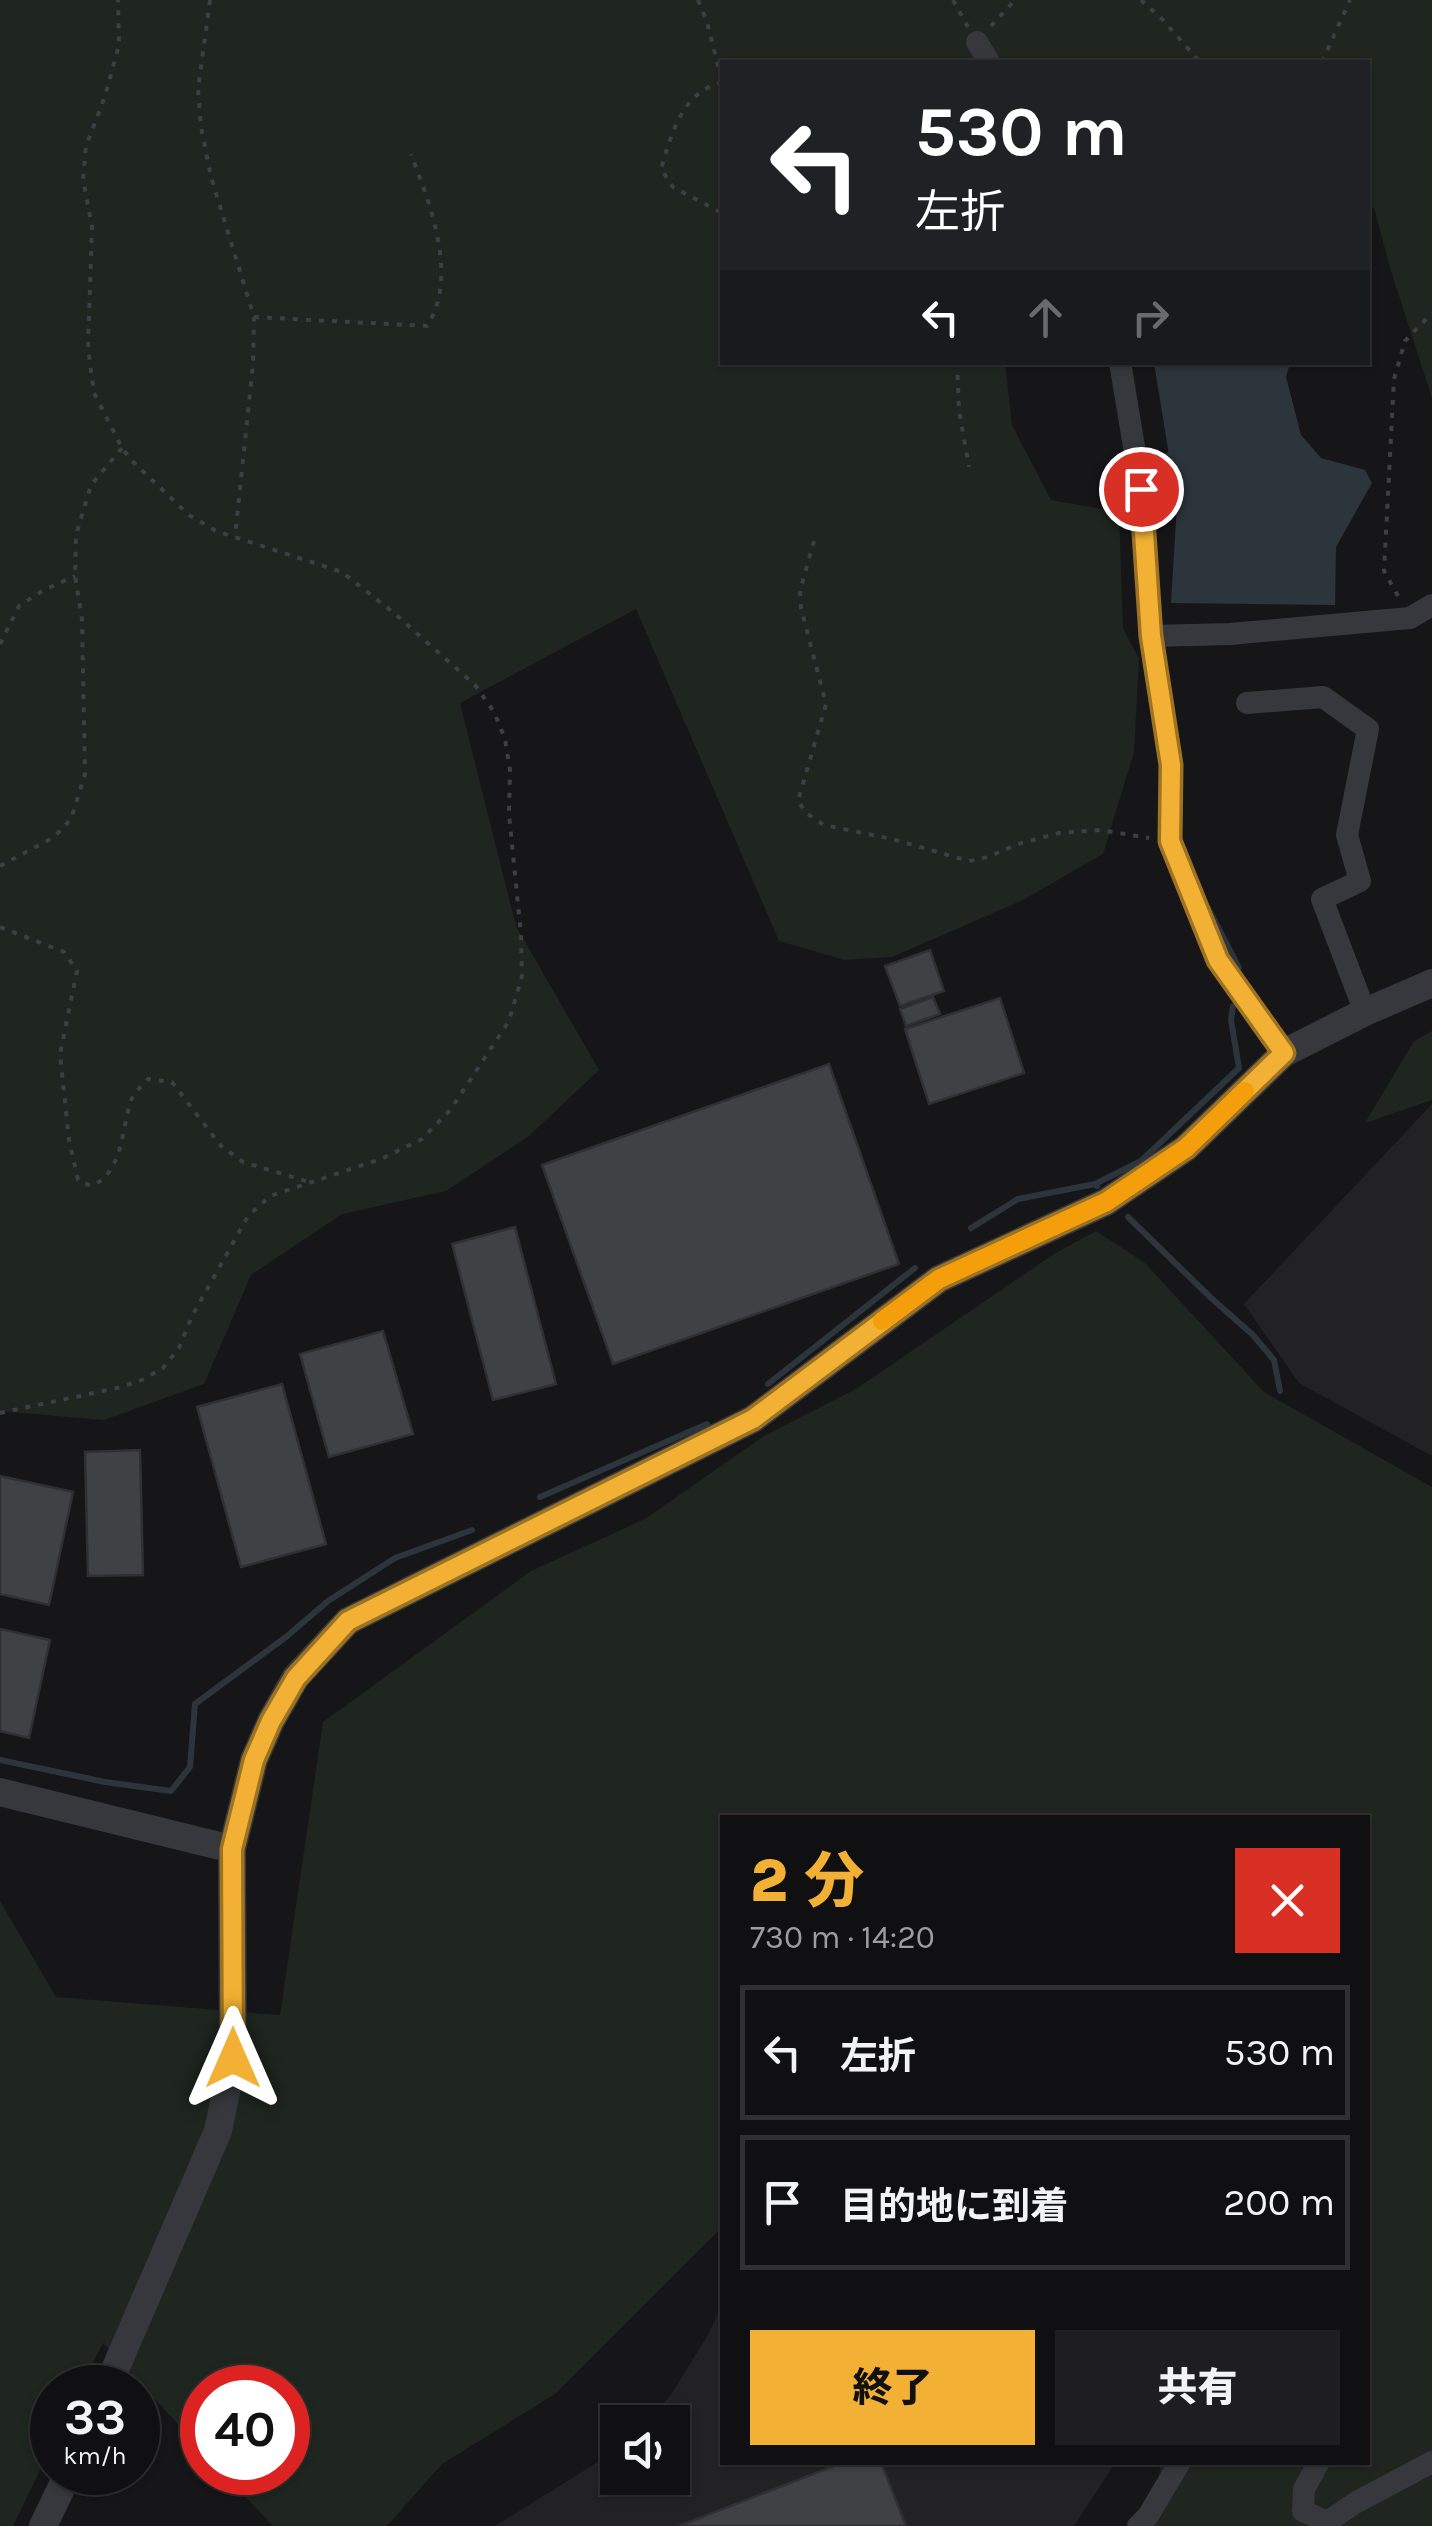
<!DOCTYPE html>
<html lang="ja">
<head>
<meta charset="utf-8">
<style>
  :root { --surface:#101012; --page:#1e1e20; --text:#f1f3f6; --muted:#9c9d9f; --line:#303032; --accent:#f2b134 }
  body { margin:0; font-family:Karla,"Noto Sans JP",sans-serif; background:var(--page); color:var(--text); height:100vh; display:flex; flex-direction:column; font-size:38px; white-space:nowrap }
  * { box-sizing:border-box; margin:0 }
  p { font-size:32px; color:var(--muted) }
  .icon { flex:none; width:55px; height:55px; fill:none; stroke:currentColor; stroke-width:2; stroke-linecap:round; stroke-linejoin:round }
  .map { position:relative; flex:1; overflow:hidden }
  .details { position:absolute; left:720px; top:1815px; width:650px; height:650px; display:flex; flex-direction:column; background:var(--surface); border-radius:0px; box-shadow:0 2px 8px #0004,0 0 0 2px var(--line) }
  .details>* { flex:none }
  .banner { position:absolute; left:720px; top:60px; width:650px; height:305px; border-radius:0px; box-shadow:0 2px 8px #0004,0 0 0 2px var(--line); background:#202124; color:#fff; overflow:hidden }
  .buttons { position:absolute; left:600px; top:2405px; display:grid; gap:20px }
  .buttons a { display:grid; place-items:center; width:90px; height:90px; border-radius:0px; background:var(--surface); box-shadow:0 2px 8px #0004,0 0 0 2px var(--line); font-size:50px }
  .speed { position:absolute; left:30px; top:2365px; display:flex; gap:20px; font-size:50px; font-weight:700; text-align:center }
  .speed>* { display:grid; place-content:center; width:130px; height:130px; border-radius:50%; background:var(--surface); box-shadow:0 2px 8px #0004,0 0 0 2px var(--line); line-height:1 }
  .speed small { font-size:25px; font-weight:400 }
  .speed .limit { border:15px solid #d22; background:#fff; color:#111 }
  .pin { position:absolute; display:grid; place-items:center; width:85px; height:85px; color:#fff; margin:-42px; border:5px solid #fff; border-radius:50%; box-shadow:0 2px 10px #0007 }
  .me { position:absolute; width:110px; margin:-55px; rotate:0deg; stroke-linejoin:round; filter:drop-shadow(0 0 8px #0008) }
  .turn { display:flex; align-items:center; gap:35px; height:210px; padding:0 30px; font-size:45px }
  .turn .icon { width:130px; height:130px; stroke-width:2.5 }
  .turn b { display:block; font-size:70px; line-height:85px }
  .lanes { display:flex; align-items:center; height:95px; padding:0 30px; background:#0003; justify-content:center; gap:50px; direction:ltr }
  .lanes .off { opacity:.35 }
  .round { display:grid; place-items:center; flex:none; width:105px; height:105px; border-radius:0px; background:var(--page) }
  .overview { display:flex; align-items:center; justify-content:space-between; height:170px; padding:0 30px }
  h1 { font-size:60px; font-weight:800; line-height:75px; color:var(--accent) }
  .cta { display:flex; gap:20px; margin-top:auto; padding:20px 30px }
  .cta a { flex:1; height:115px; border-radius:0px; background:var(--accent); color:#111; font-size:40px; font-weight:800; line-height:115px; text-align:center }
  .cta a+a { background:var(--page); color:var(--text) }
  ul { padding:0; list-style:none }
  li { display:flex; align-items:center; gap:30px; height:135px; margin:0 20px 15px; padding:0 10px; border:5px solid var(--line); border-radius:0px }
  li div { flex:1 }
  li b { display:block; font-size:38px }
  li em { font-style:normal }
  .map>svg:first-child { display:block }
  .built { fill:#222225 }
  .green { fill:#1e261f }
  .water { fill:#2c353c }
  .lines { fill:none; stroke-linecap:round; stroke-linejoin:round }
  .stream { stroke:#2c353c; stroke-width:6 }
  .building { fill:#404145; stroke:#303034; stroke-width:2.5 }
  .path { stroke:#3d3f44; stroke-width:4; stroke-dasharray:5 8; stroke-linecap:butt }
  .minor { stroke:#37383d; stroke-width:22 }
  .tertiary { stroke:#37383d; stroke-width:28 }
  .route-casing { stroke:#9d7322; stroke-width:25 }
  .route { stroke:#f2b134; stroke-width:18 }
  .slow { stroke:#f59e0b; stroke-width:18 }
</style>
</head>
<body>
<div class="map">
<svg width="1432" height="2526" viewBox="0 0 1432 2526">
  <rect width="100%" height="100%" fill="#161618"/>
  <g class="built">
    <polygon points="1432,1104 1432,1456 1299,1383 1244,1304"/>
    <polygon points="722,2304 722,2462 1115,2463 1074,2526 495,2526 617,2450 618,2478 672,2478 672,2422 645,2422 671,2395 709,2333"/>
  </g>
  <g class="green">
    <polygon points="0,0 1432,0 1432,398 1391,271 1374,208 1368,209 1368,62 722,62 722,362 1005,363 1012,425 1051,500 1119,512 1123,628 1139,659 1134,752 1103,854 1023,900 892,957 845,960 779,941 636,609 460,703 516,926 599,1070 529,1136 446,1191 342,1214 251,1275 204,1384 104,1420 0,1411"/>
    <polygon points="1432,1031 1432,1100 1365,1123 1414,1041"/>
    <polygon points="1096,1231 1145,1263 1264,1392 1432,1487 1432,2526 1148,2526 1151,2522 1161,2463 1368,2462 1368,1818 722,1818 722,2227 555,2394 442,2464 387,2526 273,2526 223,2473 288,2472 288,2388 202,2388 202,2450 103,2343 80,2387 52,2388 52,2445 13,2526 0,2526 0,1901 56,1997 280,2015 323,1722 531,1571 645,1519 764,1436 856,1389 1054,1254"/>
  </g>
  <polygon class="water" points="1154,363 1290,363 1286,377 1301,435 1321,458 1365,470 1372,483 1336,547 1335,605 1171,603 1177,504"/>
  <g class="lines">
    <g class="stream">
      <polyline points="1153,507 1152,473 1172,452"/>
      <polyline points="1208,908 1239,968"/>
      <polyline points="1095,1184 1141,1161 1239,1068 1231,1020 1233,1006"/>
      <polyline points="1128,1217 1210,1297 1253,1335 1274,1360 1280,1391"/>
      <polyline points="971,1228 1018,1199 1095,1184 1097,1186"/>
      <polyline points="768,1384 915,1268"/>
      <polyline points="540,1497 707,1424"/>
      <polyline points="0,1760 105,1782 171,1791 190,1767 195,1704 286,1637 328,1601 395,1558 472,1530"/>
    </g>
  </g>
  <g class="building">
    <polygon points="930,950 944,991 900,1006 885,966"/>
    <polygon points="933,997 940,1014 906,1026 900,1009"/>
    <polygon points="1000,998 1024,1073 929,1104 905,1029"/>
    <polygon points="829,1064 899,1264 613,1364 542,1165"/>
    <polygon points="515,1227 556,1384 493,1400 452,1244"/>
    <polygon points="383,1331 413,1434 329,1457 300,1354"/>
    <polygon points="282,1384 326,1544 241,1567 197,1407"/>
    <polygon points="140,1450 143,1575 88,1576 85,1452"/>
    <polygon points="0,1476 73,1492 49,1605 0,1594"/>
    <polygon points="0,1629 50,1640 29,1738 0,1731"/>
    <polygon points="844,2462 881,2462 906,2526 679,2526"/>
  </g>
  <g class="lines">
    <g class="path">
      <polyline points="210,0 198,89 201,127 211,177 254,317 253,364 235,537"/>
      <polyline points="698,0 707,22 722,82"/>
      <polyline points="953,0 968,27"/>
      <polyline points="1141,0 1162,19 1200,62"/>
      <polyline points="991,26 1015,0"/>
      <polyline points="1322,62 1350,0"/>
      <path d="M722,82C682,93 672,132 661,169L673,187L722,213"/>
      <path d="M254,317L427,326C459,277 430,204 411,154"/>
      <polyline points="957,362 959,410 969,467"/>
      <polyline points="814,541 800,591 801,608 826,704 798,801 806,813 824,825 892,839 969,861 988,857 1018,844 1059,833 1100,830 1149,838"/>
      <polyline points="1398,596 1384,571 1394,379 1405,341 1432,313"/>
      <polyline points="0,644 19,606 44,590 75,576"/>
      <polyline points="0,866 54,837 71,819 85,774 82,619 75,576 76,535 91,485 122,448"/>
      <path d="M0,927L64,952L77,971L60,1054L69,1140L78,1180L91,1186C124,1173 121,1127 132,1098C136,1091 142,1085 148,1079L172,1082L221,1146L243,1162L309,1182"/>
      <polyline points="0,1413 122,1387 144,1379 163,1368 179,1348 192,1316 248,1216 270,1196 381,1159 422,1139 451,1109 509,1021 522,976 521,935 509,814 510,770 505,739 494,712 475,685 394,613 342,572 216,531 189,515 132,461 122,448 94,393 88,348 92,227 83,179 86,146 105,96 119,45 118,0"/>
    </g>
    <g class="minor">
      <polyline points="977,42 989,62"/>
      <polyline points="1120,362 1141,489 1151,636 1171,765 1170,841 1218,961 1284,1053"/>
      <polyline points="1151,636 1230,634 1410,618 1432,605"/>
      <polyline points="1247,703 1323,697 1368,729 1347,835 1360,881 1322,899 1365,1012"/>
      <polyline points="1319,2462 1304,2489 1303,2511 1327,2522 1355,2503 1432,2462"/>
      <polyline points="1138,2526 1148,2516 1180,2462"/>
    </g>
    <g class="tertiary">
      <polyline points="0,1792 232,1849"/>
      <polyline points="107,2388 218,2131 233,2058 232,1849 254,1760 271,1721 296,1677 348,1621 753,1419 939,1279 1106,1202 1186,1148 1284,1053 1365,1012 1432,983"/>
      <polyline points="43,2526 69,2472"/>
    </g>
  </g>
  <g class="lines">
    <defs>
      <polyline id="route" points="233,2058 232,1849 254,1760 271,1721 296,1678 348,1621 753,1419 939,1279 1106,1202 1186,1148 1284,1053 1218,960 1170,841 1171,765 1151,636 1141,489"/>
    </defs>
    <use href="#route" class="route-casing"/>
    <use href="#route" class="route"/>
    <polyline class="slow" points="882,1321 939,1279 1106,1202 1186,1148 1245,1091"/>
  </g>
</svg>
<div class="buttons">
<a><svg class="icon" aria-label="sound" viewBox="0 0 24 24"><path d="M4 9h4l5-4v14l-5-4H4zM17 9q2 3 0 6"/></svg></a>
</div>
<div class="speed"><div>33<small>km/h</small></div><div class="limit">40</div></div>
<div class="pin" style="left:1141px;top:489px;background:#d93025"><svg class="icon" aria-label="arrive" viewBox="0 0 24 24"><path d="M6 21V4h12l-3 4 3 4H6"/></svg></div>
<svg class="me" style="left:233px;top:2058px" viewBox="-20 -20 40 40"><path d="M0-17L14 15 0 8-14 15z" fill="#f2b134" stroke="#fff" stroke-width="4"/></svg>
<div class="banner">
<div class="turn"><svg class="icon" aria-label="left" viewBox="0 0 24 24"><path d="M17 20v-9H6M10 6l-5 5 5 5"/></svg><div><b>530 m</b>左折</div></div>
<div class="lanes"><svg class="icon" aria-label="left" viewBox="0 0 24 24"><path d="M17 20v-9H6M10 6l-5 5 5 5"/></svg><svg class="icon off" aria-label="ahead" viewBox="0 0 24 24"><path d="M12 20V5M6 11l6-6 6 6"/></svg><svg class="icon off" aria-label="right" viewBox="0 0 24 24"><path d="M7 20v-9h11M14 6l5 5-5 5"/></svg></div>
</div>
<section class="details">
<div class="overview"><div><h1>2 分</h1><p>730 m · 14:20</p></div><a class="round" style="background:#d93025;color:#fff"><svg class="icon" aria-label="close" viewBox="0 0 24 24"><path d="M6 6l12 12M18 6L6 18"/></svg></a></div>
<ul>
<li><svg class="icon" aria-label="left" viewBox="0 0 24 24"><path d="M17 20v-9H6M10 6l-5 5 5 5"/></svg><div><b>左折</b></div><em>530 m</em></li>
<li><svg class="icon" aria-label="arrive" viewBox="0 0 24 24"><path d="M6 21V4h12l-3 4 3 4H6"/></svg><div><b>目的地に到着</b></div><em>200 m</em></li>
</ul>
<div class="cta"><a>終了</a><a>共有</a></div>
</section>
</div>
</body>
</html>
